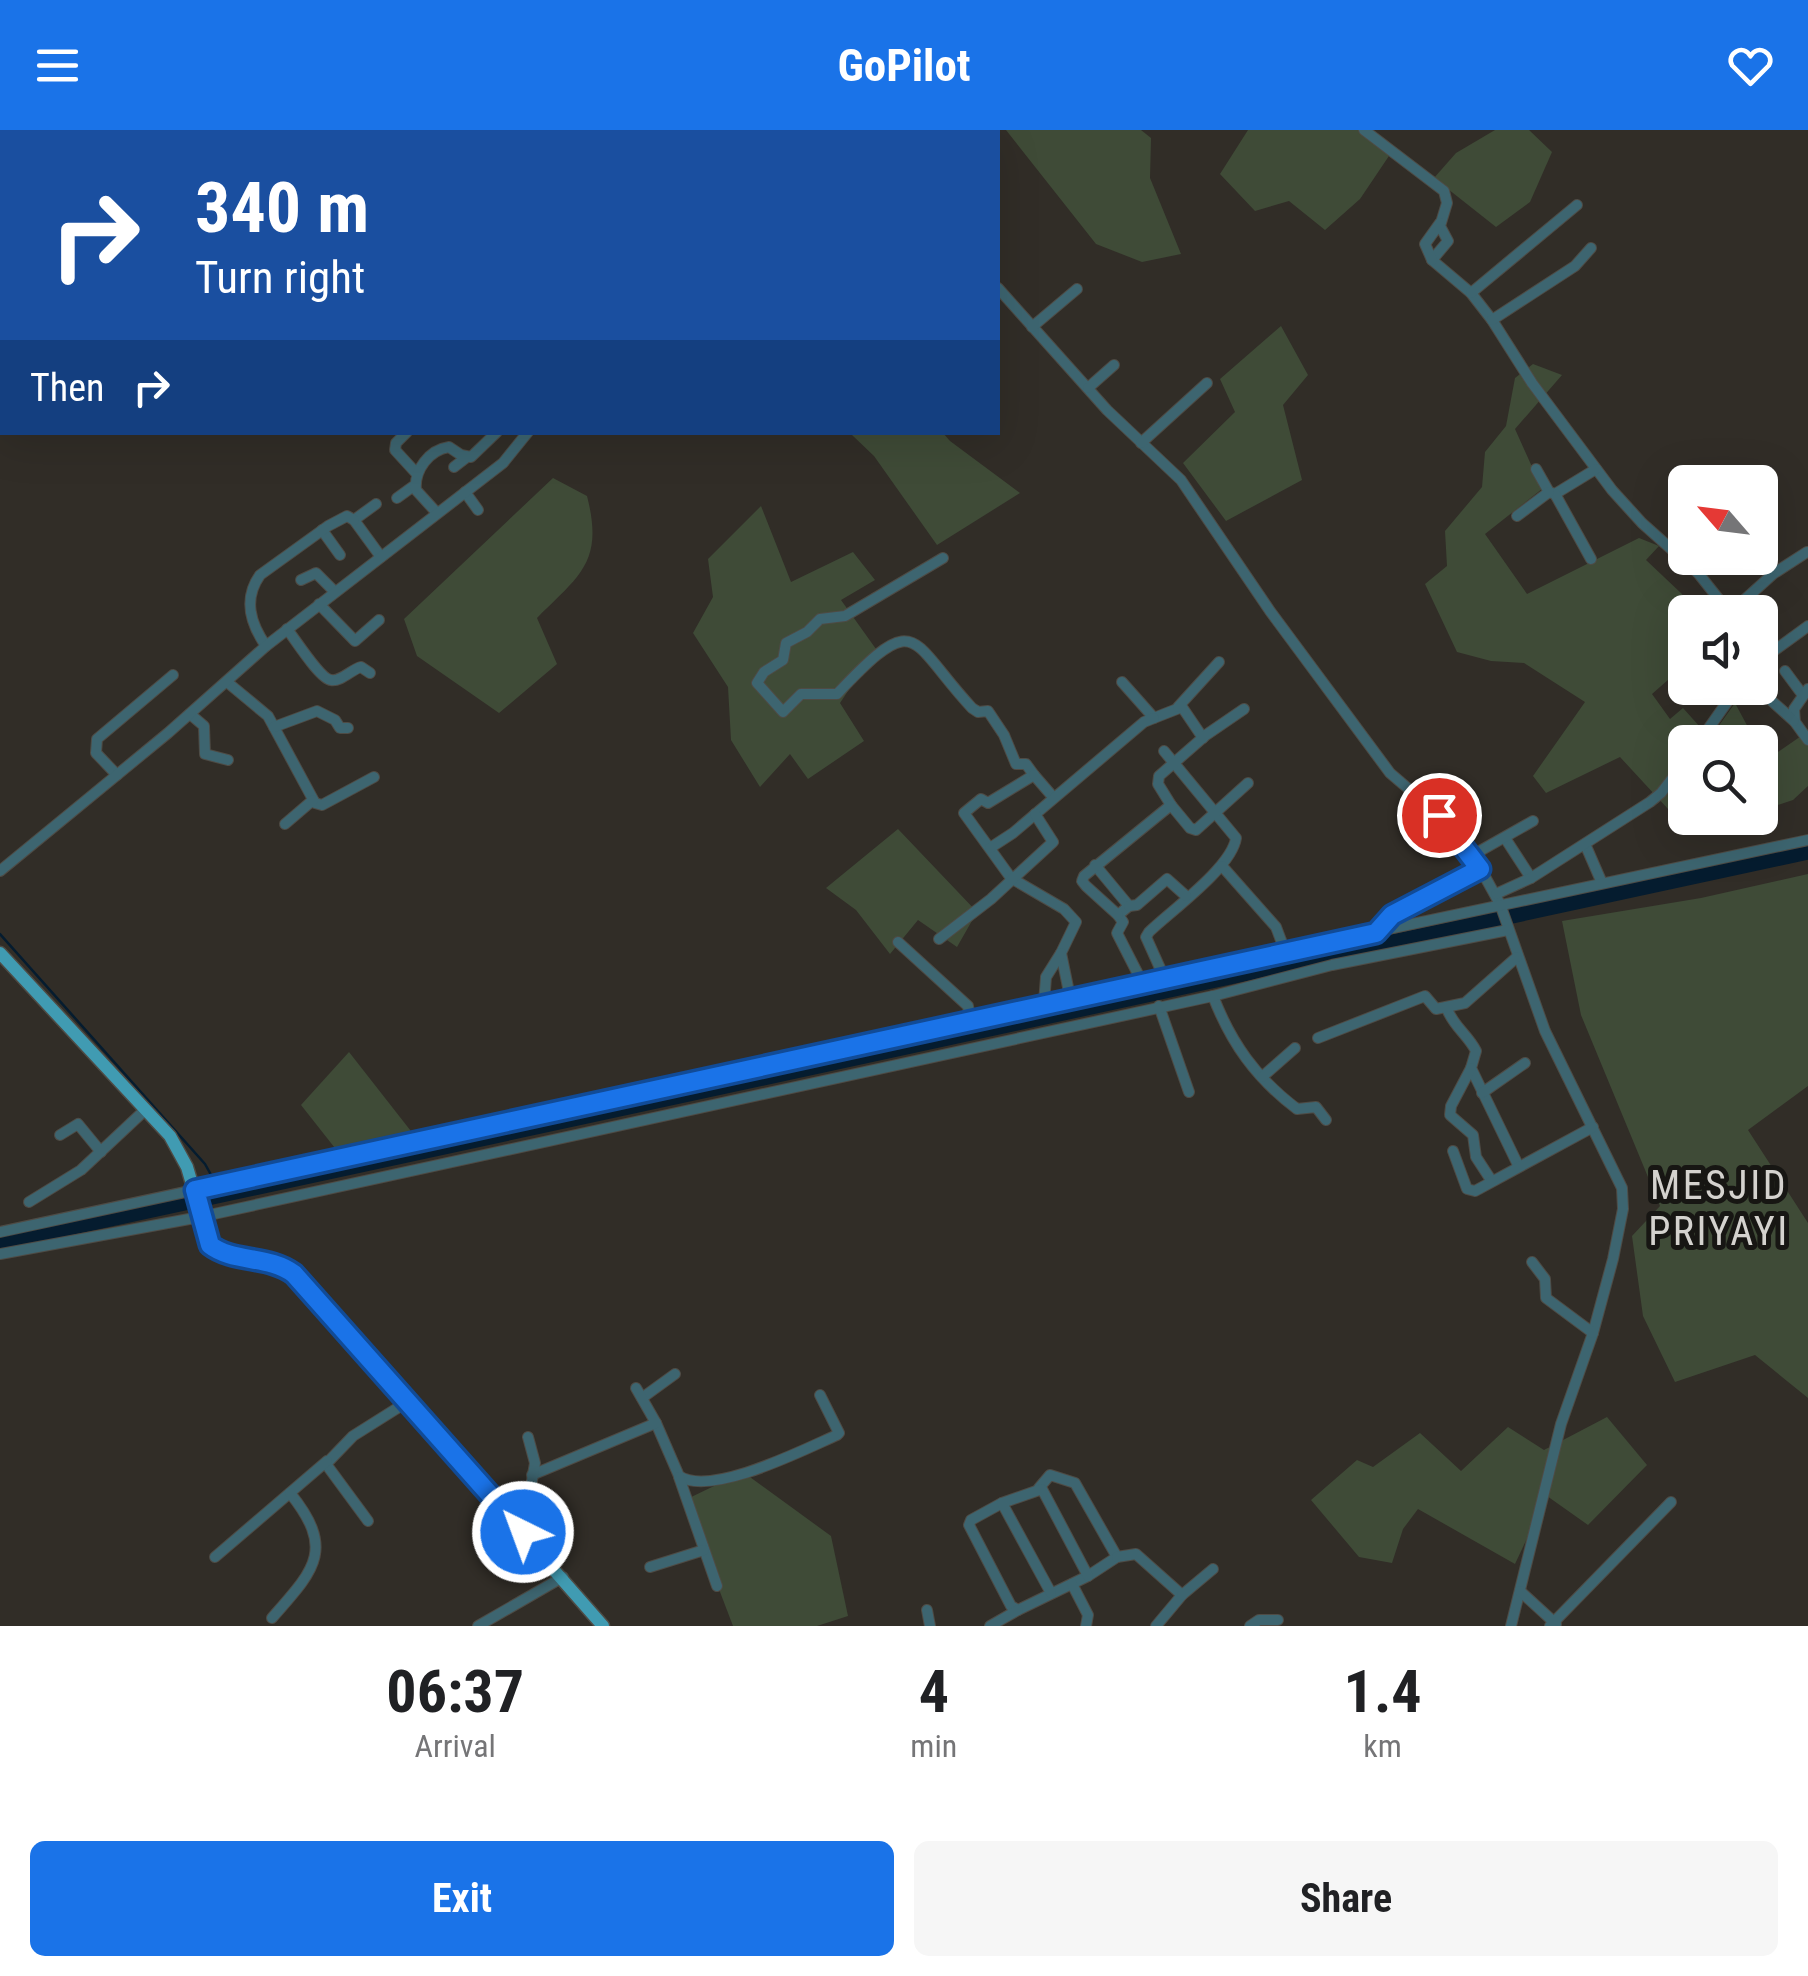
<!DOCTYPE html>
<html lang="en">
<head>
<meta charset="utf-8">
<style>
  :root { --surface:#fff; --page:#f6f6f6; --text:#202124; --muted:#757577; --accent:#1a73e8 }
  body { margin:0; font-family:"Roboto Condensed",sans-serif; background:var(--page); color:var(--text); height:100vh; display:flex; flex-direction:column; font-size:38px; white-space:nowrap }
  * { box-sizing:border-box; margin:0 }
  p { font-size:32px; color:var(--muted) }
  .icon { flex:none; width:55px; height:55px; fill:none; stroke:currentColor; stroke-width:2; stroke-linecap:round; stroke-linejoin:round }
  .map { position:relative; height:1496px; overflow:hidden }
  .details { display:flex; flex-direction:column; background:var(--surface); flex:1 }
  .details>* { flex:none }
  .hud { position:absolute; left:0px; top:0px; width:1000px; height:305px; box-shadow:0 10px 40px #0002; background:#1a4fa0; color:#fff; overflow:hidden }
  .needle { width:65px; rotate:298deg }
  .controls { position:absolute; left:1668px; top:335px; display:grid; gap:20px }
  .controls a { display:grid; place-items:center; width:110px; height:110px; border-radius:15px; background:var(--surface); box-shadow:0 10px 40px #0002; font-size:50px }
  .pin { position:absolute; display:grid; place-items:center; width:85px; height:85px; color:#fff; margin:-42px; border:5px solid #fff; border-radius:50%; box-shadow:0 2px 10px #0007 }
  .me { position:absolute; width:110px; margin:-55px; rotate:318deg; stroke-linejoin:round; filter:drop-shadow(0 0 8px #0008) }
  .turn { display:flex; align-items:center; gap:35px; height:210px; padding:0 30px; font-size:45px }
  .turn .icon { width:130px; height:130px; stroke-width:2.5 }
  .turn b { display:block; font-size:70px; line-height:85px }
  .then { display:flex; align-items:center; height:95px; padding:0 30px; background:#0003; gap:20px; font-size:38px }
  .eta { display:flex; justify-content:space-evenly; align-items:center; height:170px; text-align:center }
  .eta b { font-size:60px; font-weight:700; line-height:70px }
  .primary-button { display:flex; gap:20px; margin-top:auto; padding:20px 30px }
  .primary-button a { flex:1; height:115px; border-radius:15px; background:var(--accent); color:#fff; font-size:40px; font-weight:700; line-height:115px; text-align:center }
  .primary-button a+a { background:var(--page); color:var(--text) }
  header { display:flex; justify-content:space-between; align-items:center; height:130px; padding:0 30px; background:var(--accent); color:#fff; font-size:45px; font-weight:700 }
  .map>svg:first-child { display:block }
  .green { fill:#3f4b37 }
  .lines { fill:none; stroke-linecap:round; stroke-linejoin:round }
  .stream { stroke:#051c2f; stroke-width:2.5 }
  .river { stroke:#051c2f; stroke-width:15 }
  .minor-casing { stroke:#4e4b45; stroke-width:12 }
  .major-casing { stroke:#4e4b45; stroke-width:15 }
  .minor { stroke:#3d6570; stroke-width:10 }
  .major { stroke:#409bb2; stroke-width:12 }
  .route-casing { stroke:#114b97; stroke-width:25 }
  .route { stroke:#1a73e8; stroke-width:18 }
  .labels { text-anchor:middle; stroke-width:10; stroke-linejoin:round; paint-order:stroke }
  .quarter-label { font-size:40px; letter-spacing:2.5px; fill:#d4d2ce; stroke:#171613 }
</style>
</head>
<body>
<header><svg class="icon" aria-label="menu" viewBox="0 0 24 24"><path d="M4 6h16M4 12h16M4 18h16"/></svg>GoPilot<svg class="icon" aria-label="heart" viewBox="0 0 24 24"><path d="M12 20l-8-8c-3-5 5-10 8-4 3-6 11-1 8 4z"/></svg></header>
<div class="map">
<svg width="1808" height="1496" viewBox="0 0 1808 1496">
  <rect width="100%" height="100%" fill="#312d27"/>
  <g class="green">
    <polygon points="1006,0 1141,0 1151,8 1150,48 1181,124 1142,132 1096,114"/>
    <polygon points="1248,0 1369,0 1393,20 1360,69 1325,100 1289,71 1255,81 1220,44"/>
    <polygon points="1495,0 1529,0 1552,22 1530,72 1496,97 1434,48 1456,23"/>
    <polygon points="1281,196 1308,245 1283,275 1302,350 1226,391 1183,333 1235,282 1220,249"/>
    <polygon points="1533,234 1562,245 1515,299 1542,359 1485,404 1527,464 1639,408 1659,416 1646,430 1682,464 1689,482 1685,482 1685,535 1652,564 1670,589 1683,578 1710,608 1735,573 1756,612 1685,612 1685,688 1726,688 1680,692 1620,627 1546,663 1533,646 1585,572 1524,533 1491,531 1457,522 1425,454 1447,436 1445,401 1482,357 1485,322 1506,296 1515,248"/>
    <polygon points="855,302 943,303 950,311 1020,363 937,415 874,326 852,305"/>
    <path d="M553,348L587,366C604,432 580,445 537,488L557,534L499,583L417,526L404,489Z"/>
    <polygon points="761,376 791,452 853,422 875,450 841,470 876,519 840,573 864,611 808,649 790,624 760,657 731,610 728,557 693,503 713,467 708,429"/>
    <polygon points="1804,604 1808,613 1808,656 1793,670 1760,681 1760,621 1765,631"/>
    <polygon points="898,699 977,782 957,817 918,790 890,824 856,780 826,758"/>
    <polygon points="1808,744 1808,956 1748,1000 1808,1093 1808,1268 1755,1225 1675,1252 1643,1186 1632,1106 1660,1076 1581,885 1562,791 1701,768"/>
    <polygon points="349,922 414,1005 342,1027 301,975"/>
    <polygon points="1607,1287 1647,1335 1588,1395 1547,1366 1515,1434 1418,1379 1403,1399 1392,1433 1359,1427 1311,1370 1357,1330 1373,1337 1420,1303 1461,1341 1508,1297 1544,1320"/>
    <polygon points="743,1342 831,1406 848,1486 817,1496 733,1496 685,1370"/>
  </g>
  <g class="lines">
    <polyline class="stream" points="0,804 205,1034 215,1052"/>
    <polyline class="river" points="0,1113 1808,722"/>
    <defs>
      <g id="minor">
        <polyline points="375,0 377,2"/>
        <polyline points="864,0 866,2"/>
        <polyline points="1364,0 1444,61 1447,73 1440,96 1448,111 1432,130 1471,163 1492,190 1532,253 1612,360 1642,393 1698,443 1729,482"/>
        <polyline points="685,2 687,0"/>
        <polyline points="1432,130 1425,114 1440,93"/>
        <polyline points="998,158 1107,280 1181,350 1270,481 1390,643 1439,685 1484,745 1500,774 1545,901 1622,1058 1623,1079 1613,1129 1593,1203 1561,1294 1511,1496"/>
        <polyline points="1471,163 1577,75"/>
        <polyline points="1492,190 1575,136 1591,118"/>
        <polyline points="1032,197 1077,159"/>
        <polyline points="1088,258 1114,235"/>
        <polyline points="407,302 396,313 395,320 417,344"/>
        <polyline points="1141,313 1207,253"/>
        <polyline points="454,337 467,327"/>
        <polyline points="1536,339 1549,362 1555,364 1596,339"/>
        <polyline points="465,362 478,380"/>
        <polyline points="1555,364 1591,429"/>
        <polyline points="397,368 415,355"/>
        <polyline points="376,374 354,390 381,427"/>
        <path d="M437,383L416,360C414,340 429,320 449,317L461,325L471,327L497,302"/>
        <polyline points="1760,385 1770,371"/>
        <polyline points="1517,386 1549,362"/>
        <polyline points="322,400 340,425"/>
        <path d="M943,428L845,486L820,489L807,502L786,513L783,530L764,542L757,553L783,582L801,564H837C919,477 908,509 972,578L978,582L988,581L1004,605L1016,634H1026L1034,645L988,673L981,669L964,683L1011,748L1064,779L1076,792L1061,823L1070,867"/>
        <polyline points="1698,443 1717,428"/>
        <polyline points="301,450 316,443 335,462"/>
        <polyline points="319,474 355,511 379,490"/>
        <polyline points="1731,482 1773,444 1807,422"/>
        <path d="M287,499C295,509 320,549 331,550C341,552 352,539 361,537L370,543"/>
        <path d="M266,516C250,493 243,469 260,445L328,396L347,386L354,390"/>
        <polyline points="1760,531 1808,496"/>
        <polyline points="1785,541 1802,564"/>
        <polyline points="227,552 268,586 315,673 322,675 374,647"/>
        <polyline points="1122,552 1154,588 1182,577 1203,608"/>
        <polyline points="1808,559 1794,579 1795,592 1808,610"/>
        <polyline points="1764,564 1794,591"/>
        <polyline points="1178,577 1219,532"/>
        <polyline points="190,584 204,596 205,624 228,630"/>
        <polyline points="274,597 317,581 335,590 340,598 348,598"/>
        <polyline points="1699,612 1737,558"/>
        <path d="M1164,621L1236,708C1232,737 1172,780 1149,802L1146,807L1164,847"/>
        <polyline points="117,645 96,623 97,609 173,545"/>
        <polyline points="1034,645 1053,667"/>
        <polyline points="1171,675 1158,654 1159,646 1206,605 1244,579"/>
        <polyline points="285,694 313,670"/>
        <polyline points="1505,708 1531,748"/>
        <polyline points="1585,714 1602,753"/>
        <polyline points="990,718 1013,703 1144,592 1154,588"/>
        <polyline points="1471,726 1533,691"/>
        <polyline points="1095,735 1129,776 1118,785 1123,792 1117,803 1142,852"/>
        <polyline points="1222,736 1276,797 1285,821"/>
        <polyline points="0,741 168,603 266,516 503,333 528,302"/>
        <polyline points="1496,764 1531,748 1650,672 1661,663 1685,632"/>
        <polyline points="1129,776 1137,775 1167,749 1186,766"/>
        <polyline points="1118,785 1086,756 1082,751 1084,746 1171,675 1190,698 1196,700 1248,653"/>
        <polyline points="1376,802 1391,785 1480,739"/>
        <polyline points="939,809 991,769 1053,712 1035,684"/>
        <polyline points="898,812 968,876 970,890"/>
        <path d="M1213,866C1231,913 1256,948 1297,979L1316,977L1326,990"/>
        <polyline points="1044,873 1046,847 1061,823"/>
        <polyline points="1159,876 1189,962"/>
        <path d="M1447,879C1454,897 1468,905 1476,921L1471,938L1518,1035"/>
        <polyline points="1318,908 1425,866 1436,879 1465,873 1517,827"/>
        <polyline points="1471,938 1451,976 1450,985 1473,1005 1476,1027 1491,1050"/>
        <polyline points="1262,947 1295,918"/>
        <polyline points="1482,963 1525,933"/>
        <polyline points="60,1005 78,994 101,1022"/>
        <polyline points="1453,1021 1467,1059 1475,1061 1593,997"/>
        <polyline points="29,1072 81,1040 145,980"/>
        <polyline points="0,1102 834,922 1191,841 1808,710"/>
        <polyline points="0,1124 200,1087 1213,866 1332,835 1508,800"/>
        <polyline points="1532,1132 1545,1149 1546,1168 1593,1203"/>
        <polyline points="642,1268 675,1244"/>
        <path d="M656,1293L679,1346C711,1367 803,1320 837,1305L839,1303L820,1265"/>
        <polyline points="532,1345 656,1293 636,1258"/>
        <polyline points="679,1347 717,1456"/>
        <polyline points="1002,1373 971,1390 969,1395 1011,1476 1018,1480 1088,1446 1117,1427 1075,1353 1050,1345 1039,1358"/>
        <polyline points="368,1391 326,1334 353,1306 407,1272"/>
        <polyline points="523,1403 535,1333 528,1307"/>
        <polyline points="215,1427 327,1331"/>
        <polyline points="1117,1427 1136,1424 1182,1465 1156,1496"/>
        <polyline points="650,1437 704,1420"/>
        <polyline points="1072,1454 1088,1485 1086,1496"/>
        <polyline points="1520,1461 1556,1494"/>
        <polyline points="1051,1463 1002,1373 1042,1359 1088,1446"/>
        <polyline points="1182,1465 1213,1439"/>
        <polyline points="927,1480 930,1496"/>
        <path d="M272,1488C314,1440 336,1420 290,1363"/>
        <polyline points="478,1496 563,1447"/>
        <polyline points="990,1496 1018,1480"/>
        <polyline points="1250,1496 1259,1490 1278,1490"/>
        <polyline points="1550,1496 1671,1372"/>
      </g>
      <path id="major" d="M0,823L170,1006L187,1037L210,1115C233,1134 269,1126 294,1144L603,1496"/>
    </defs>
    <use href="#minor" class="minor-casing"/>
    <use href="#major" class="major-casing"/>
    <use href="#minor" class="minor"/>
    <use href="#major" class="major"/>
  </g>
  <g class="lines">
    <defs>
      <path id="route" d="M523,1402L294,1144C269,1125 233,1133 210,1115L195,1060L1376,803L1392,785L1480,739L1439,685"/>
    </defs>
    <use href="#route" class="route-casing"/>
    <use href="#route" class="route"/>
  </g>
  <g class="labels">
    <g class="quarter-label">
      <text x="1719" y="1069">MESJID<tspan x="1719" dy="46">PRIYAYI</tspan></text>
    </g>
  </g>
</svg>
<div class="controls">
<a><svg class="needle" viewBox="-14 -14 28 28"><path d="M0-13l5 13h-10z" fill="#e53935"/><path d="M0 13l5-13h-10z" fill="#757577"/></svg></a>
<a><svg class="icon" aria-label="sound" viewBox="0 0 24 24"><path d="M4 9h4l5-4v14l-5-4H4zM17 9q2 3 0 6"/></svg></a>
<a><svg class="icon" aria-label="search" viewBox="0 0 24 24"><circle cx="10" cy="10" r="6"/><path d="M15 15l6 6"/></svg></a>
</div>
<div class="pin" style="left:1439px;top:685px;background:#d93025"><svg class="icon" aria-label="arrive" viewBox="0 0 24 24"><path d="M6 21V4h12l-3 4 3 4H6"/></svg></div>
<svg class="me" style="left:523px;top:1402px" viewBox="-20 -20 40 40"><circle r="17" fill="#1a73e8" stroke="#fff" stroke-width="3"/><path d="M0-11L8 9 0 5-8 9z" fill="#fff"/></svg>
<div class="hud">
<div class="turn"><svg class="icon" aria-label="right" viewBox="0 0 24 24"><path d="M7 20v-9h11M14 6l5 5-5 5"/></svg><div><b>340 m</b>Turn right</div></div>
<div class="then">Then<svg class="icon" aria-label="right" viewBox="0 0 24 24"><path d="M7 20v-9h11M14 6l5 5-5 5"/></svg></div>
</div>
</div>
<section class="details">
<div class="eta">
<div><b>06:37</b><p>Arrival</p></div>
<div><b>4</b><p>min</p></div>
<div><b>1.4</b><p>km</p></div>
</div>
<div class="primary-button"><a>Exit</a><a>Share</a></div>
</section>
</body>
</html>
